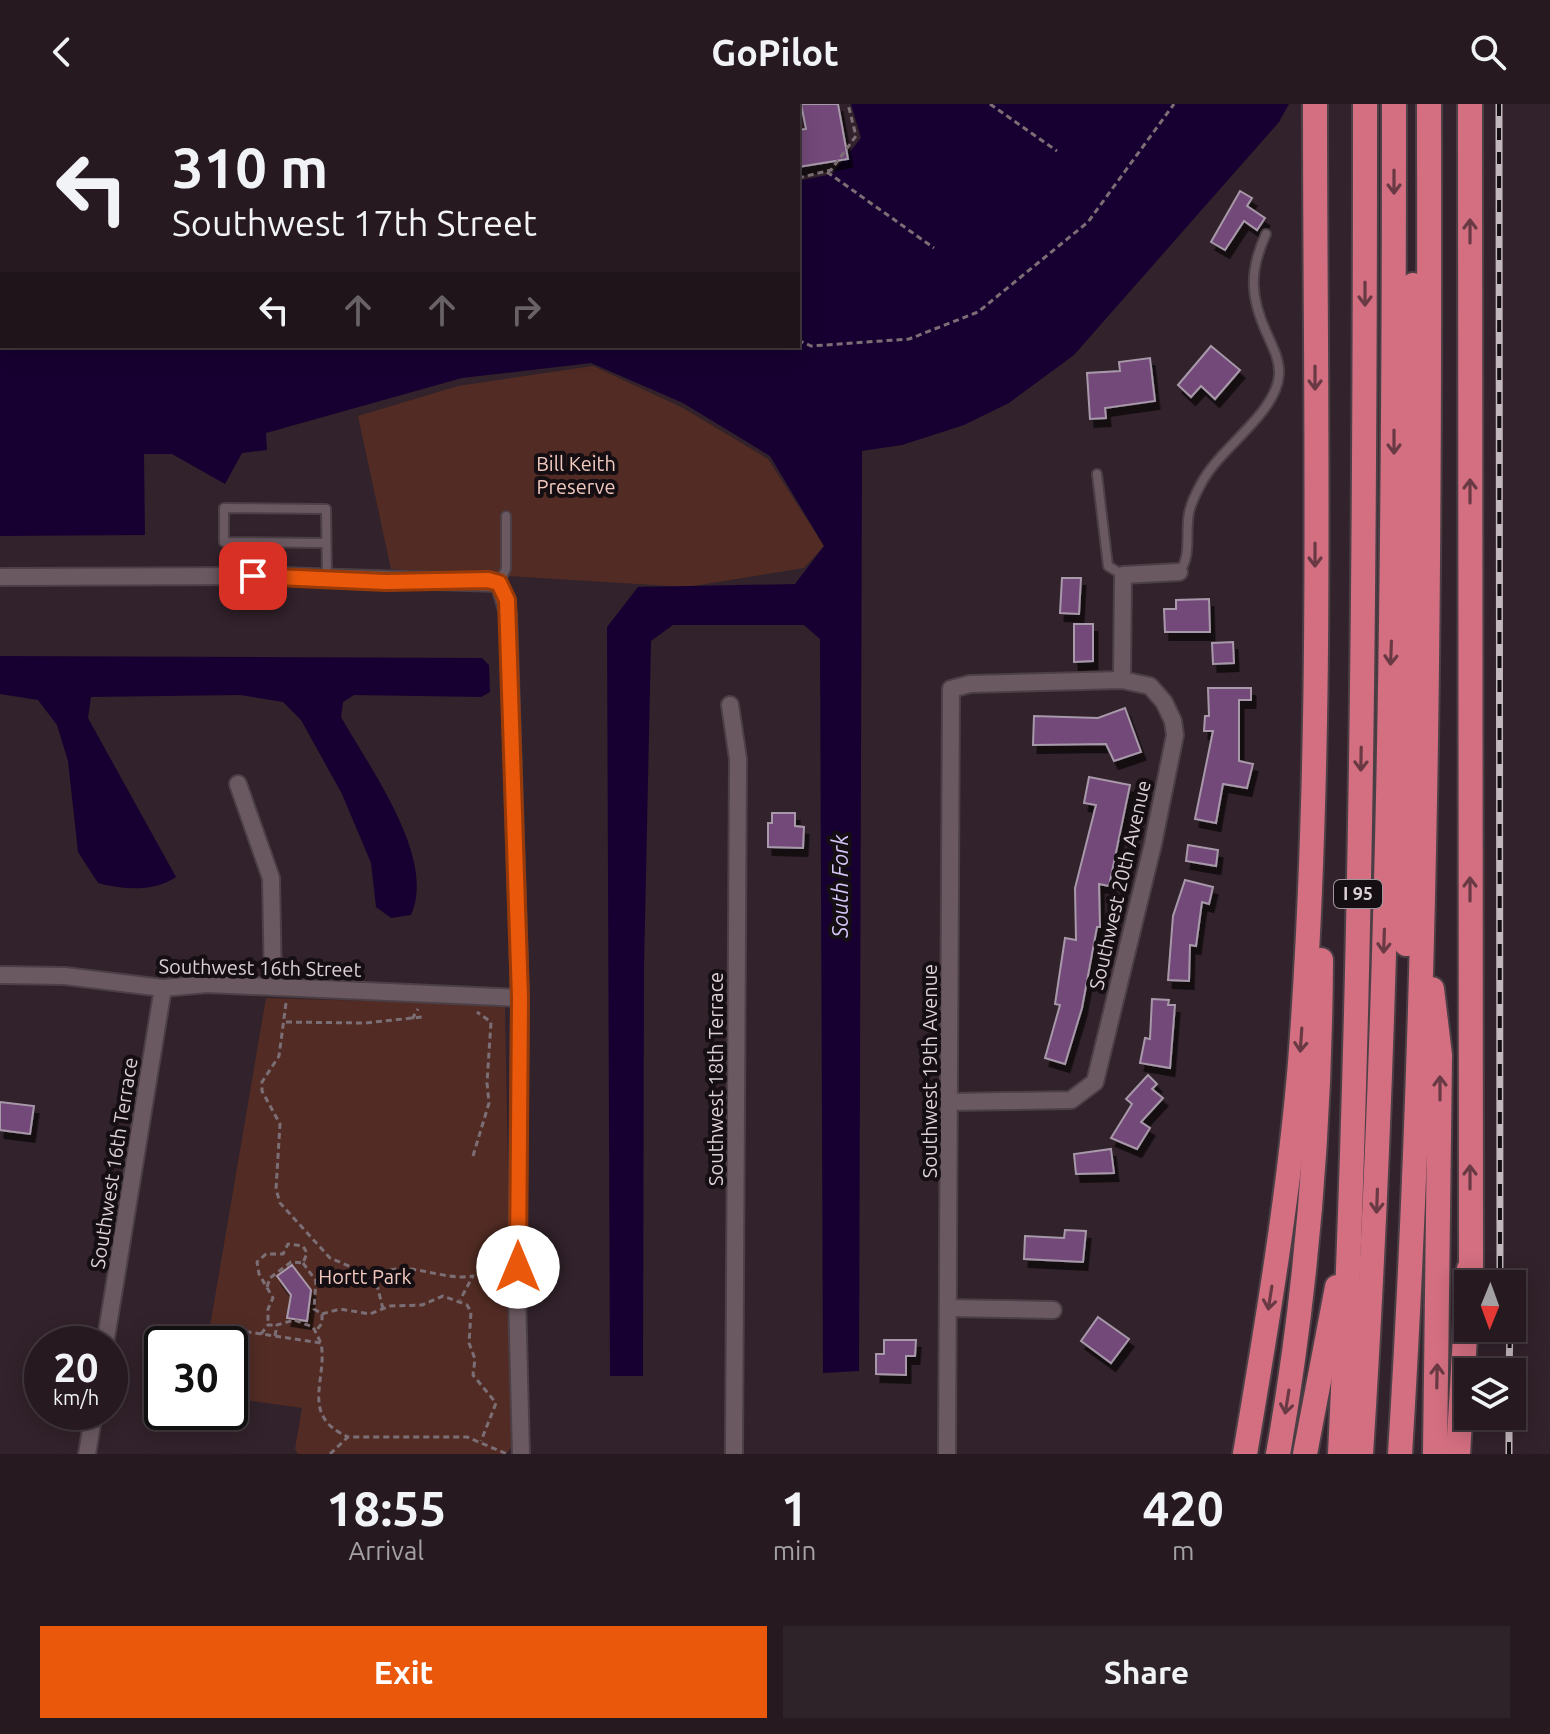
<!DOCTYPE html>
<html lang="en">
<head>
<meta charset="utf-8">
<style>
  :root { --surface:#261a20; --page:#2e2329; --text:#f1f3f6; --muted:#a4a1a5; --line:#42383e; --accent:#ea580c }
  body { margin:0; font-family:Ubuntu,sans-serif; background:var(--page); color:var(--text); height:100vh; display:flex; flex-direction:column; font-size:30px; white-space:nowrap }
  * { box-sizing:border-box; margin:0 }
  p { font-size:26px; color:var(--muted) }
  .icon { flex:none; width:44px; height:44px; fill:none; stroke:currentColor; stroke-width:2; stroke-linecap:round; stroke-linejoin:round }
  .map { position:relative; height:1350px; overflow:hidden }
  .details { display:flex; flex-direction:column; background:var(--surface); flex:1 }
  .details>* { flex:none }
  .banner { position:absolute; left:0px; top:0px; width:800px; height:244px; box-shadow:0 4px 20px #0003,0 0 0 2px var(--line); background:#261a20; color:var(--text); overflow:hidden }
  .needle { width:52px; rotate:181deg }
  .controls { position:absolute; left:1454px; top:1166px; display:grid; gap:16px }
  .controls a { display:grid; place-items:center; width:72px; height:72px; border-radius:0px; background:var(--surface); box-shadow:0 4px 20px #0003,0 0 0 2px var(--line); font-size:40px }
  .speed { position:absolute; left:24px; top:1222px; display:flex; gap:16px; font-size:40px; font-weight:700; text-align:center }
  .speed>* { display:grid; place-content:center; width:104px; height:104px; border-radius:50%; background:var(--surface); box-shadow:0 4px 20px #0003,0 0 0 2px var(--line); line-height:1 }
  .speed small { font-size:20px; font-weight:400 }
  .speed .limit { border:4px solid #111; border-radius:12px; background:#fff; color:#111 }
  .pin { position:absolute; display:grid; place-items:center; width:68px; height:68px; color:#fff; margin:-34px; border-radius:16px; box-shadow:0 4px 12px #0006 }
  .me { position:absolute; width:88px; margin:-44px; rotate:0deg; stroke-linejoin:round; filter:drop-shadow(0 0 6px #0008) }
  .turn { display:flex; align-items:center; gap:28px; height:168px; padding:0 40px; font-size:36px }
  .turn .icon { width:104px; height:104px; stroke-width:2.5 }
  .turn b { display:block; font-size:56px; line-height:68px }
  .lanes { display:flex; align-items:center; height:76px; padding:0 40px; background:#0003; justify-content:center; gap:40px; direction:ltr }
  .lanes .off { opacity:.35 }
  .eta { display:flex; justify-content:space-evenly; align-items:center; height:136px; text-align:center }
  .eta b { font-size:48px; font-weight:700; line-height:56px }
  .primary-button { display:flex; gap:16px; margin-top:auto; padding:16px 40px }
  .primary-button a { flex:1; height:92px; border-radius:0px; background:var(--accent); color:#fff; font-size:32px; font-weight:700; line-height:92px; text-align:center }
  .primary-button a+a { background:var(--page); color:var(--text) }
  header { display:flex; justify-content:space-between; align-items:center; height:104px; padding:0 40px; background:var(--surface); font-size:36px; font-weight:700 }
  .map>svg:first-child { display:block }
  .green { fill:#522c24 }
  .water { fill:#170031 }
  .building { fill:#734879; stroke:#a799a9; stroke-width:2; filter:url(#shadow) }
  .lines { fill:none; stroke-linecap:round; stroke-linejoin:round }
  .service-casing { stroke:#4c3f46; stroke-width:12 }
  .minor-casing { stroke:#4c3f46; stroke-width:20 }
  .motorway-casing { stroke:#4c3f46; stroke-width:28 }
  .path { stroke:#7c6e75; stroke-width:3; stroke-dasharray:6 4; stroke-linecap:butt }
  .service { stroke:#6b5962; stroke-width:8 }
  .minor { stroke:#6b5962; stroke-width:16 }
  .motorway { stroke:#d36f81; stroke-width:24 }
  .rail-casing { stroke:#c2b7bc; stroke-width:7 }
  .rail { stroke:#150e12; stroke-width:4; stroke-dasharray:12; stroke-linecap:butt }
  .oneway { stroke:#6a3a44 }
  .route-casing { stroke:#983908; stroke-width:20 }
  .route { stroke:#ea580c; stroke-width:14 }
  .labels { text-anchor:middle; stroke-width:8; stroke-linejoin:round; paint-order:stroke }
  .shield { fill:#150e12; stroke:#a0969b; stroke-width:2 }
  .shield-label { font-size:18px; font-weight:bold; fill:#dcd1d6 }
  .park-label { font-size:20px; fill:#f2c9bf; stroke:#150e12 }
  .street-label { font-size:20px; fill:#dcd1d6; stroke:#150e12 }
  .water-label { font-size:22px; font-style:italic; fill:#d5c5f9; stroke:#150e12 }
</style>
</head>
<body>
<header><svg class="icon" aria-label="back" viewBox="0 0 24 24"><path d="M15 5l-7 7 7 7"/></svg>GoPilot<svg class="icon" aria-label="search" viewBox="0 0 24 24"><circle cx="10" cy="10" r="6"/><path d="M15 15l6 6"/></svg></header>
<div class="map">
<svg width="1550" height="1350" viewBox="0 0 1550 1350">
  <defs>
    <filter id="shadow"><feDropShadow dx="4.5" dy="8" stdDeviation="0" flood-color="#0009"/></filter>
  </defs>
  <rect width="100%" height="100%" fill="#32222b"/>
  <g class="green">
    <polygon points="593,262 683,304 768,355 824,442 804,464 687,483 391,465 358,312 458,282"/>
    <polygon points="266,894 505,901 513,1341 506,1350 298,1350 295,1345 302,1304 230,1294 230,1240 207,1240"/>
  </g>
  <g class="water">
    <polygon points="851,0 1289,0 1279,18 1074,251 1009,299 964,321 902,341 862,347 859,1267 823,1269 820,535 804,521 673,521 651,537 644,863 643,1272 610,1272 607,523 638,483 795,480 824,442 770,352 683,299 591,259 462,274 266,329 267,346 242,349 225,380 172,350 144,350 145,431 0,432 0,229 2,242 798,242 798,77 832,70 861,34"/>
    <path d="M0,552L482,554L489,561L490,588L481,593L354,591L343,598L341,613C369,663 437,754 411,811L391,814L376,803L371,759L342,690L301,616L283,598L240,591L91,593L88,614L176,773C154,788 124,786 98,779L78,748L68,657L57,621L38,596L0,590Z"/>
  </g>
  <g class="building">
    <polygon points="801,0 838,0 848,55 798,63 798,26 806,25"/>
    <polygon points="1240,87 1252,94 1247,102 1265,114 1257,126 1244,117 1225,146 1211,138"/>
    <polygon points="1211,242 1240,266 1215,295 1201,282 1191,293 1178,281"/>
    <polygon points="1150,254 1155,297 1105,304 1106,314 1090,315 1087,269 1120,267 1119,258"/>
    <polygon points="1062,474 1081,474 1079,510 1060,509"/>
    <polygon points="1209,495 1210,528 1165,528 1164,505 1176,505 1176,496"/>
    <polygon points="1074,520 1093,520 1093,557 1074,558"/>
    <polygon points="1233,538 1234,559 1213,560 1212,539"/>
    <polygon points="1208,584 1251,584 1251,596 1239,596 1239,657 1253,660 1247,684 1223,680 1216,719 1195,715 1213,627 1204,627 1205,612 1209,612"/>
    <polygon points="1125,604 1141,648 1114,657 1106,640 1033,641 1034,612 1098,614"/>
    <polygon points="1089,673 1130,681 1109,782 1099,780 1100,823 1097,823 1082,904 1065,960 1045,954 1060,901 1055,900 1065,834 1076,836 1075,784 1096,701 1084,699"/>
    <polygon points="772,709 795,709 795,722 804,723 803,744 768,743 768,719 772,719"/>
    <polygon points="1188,741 1218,746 1216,762 1186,757"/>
    <polygon points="1185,776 1213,783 1209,800 1202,798 1196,842 1190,841 1189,877 1168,876 1173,812"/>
    <polygon points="1152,895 1169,896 1168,901 1175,901 1170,964 1140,959 1145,934 1150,935"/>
    <polygon points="1148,971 1157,980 1152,985 1163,994 1141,1018 1150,1024 1137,1045 1111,1034 1132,1000 1126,995"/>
    <polygon points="0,998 34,1002 30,1030 0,1026"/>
    <polygon points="1111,1045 1114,1069 1076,1070 1074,1050"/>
    <polygon points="1065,1126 1086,1127 1083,1158 1024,1155 1025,1132 1064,1134"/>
    <polygon points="292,1161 311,1186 307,1217 287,1214 291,1191 277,1172"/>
    <polygon points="1098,1213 1129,1235 1111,1259 1081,1237"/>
    <polygon points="884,1236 916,1236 915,1252 906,1252 906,1271 876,1270 876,1250 884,1250"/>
  </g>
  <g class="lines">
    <defs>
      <g id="service">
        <polyline points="348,0 348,2"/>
        <polyline points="504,0 504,2"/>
        <polyline points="22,2 23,0"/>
        <polyline points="205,2 205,0"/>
        <polyline points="686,2 687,0"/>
        <polyline points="0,118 2,118"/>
        <polyline points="1097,370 1108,462 1123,471"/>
        <polyline points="326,439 224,438 224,404 326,405 327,474"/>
        <path d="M1179,468C1192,453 1185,428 1189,409C1191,399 1196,389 1201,380C1219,344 1276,310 1279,271C1280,257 1273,243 1267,230C1250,193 1249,167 1266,130"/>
        <polyline points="499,479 506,465 506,412"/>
      </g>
      <g id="minor">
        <polyline points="0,473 280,472 499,479 508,509 520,894 517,1193 521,1350"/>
        <polyline points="1122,576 1123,471 1179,468"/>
        <polyline points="730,601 738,655 734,1350"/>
        <polyline points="238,680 271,774 273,882"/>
        <polyline points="0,871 65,872 163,884 207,880 520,894"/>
        <polyline points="949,1204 1053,1206"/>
        <polyline points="105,1240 163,884"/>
        <polyline points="87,1350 94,1308"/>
        <polyline points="947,1350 951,585 970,580 1122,576 1150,582 1164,598 1173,617 1175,631 1153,740 1095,978 1071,996 950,998"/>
      </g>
      <g id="motorway">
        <polyline points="1470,0 1471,1180"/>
        <polyline points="1406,840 1413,465 1413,181"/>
        <polyline points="1432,885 1440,951 1435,1350"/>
        <path d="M1245,1350C1267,1220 1289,1090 1300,959C1324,641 1315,319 1315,0"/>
        <path d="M1278,1350C1307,1187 1320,1022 1321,856"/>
        <polyline points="1305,1350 1337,1183"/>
        <path d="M1340,1350C1362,900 1365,450 1365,0"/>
        <path d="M1361,1350C1390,901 1394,450 1394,0"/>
        <path d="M1400,1350C1428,900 1430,450 1429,0"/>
        <polyline points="1458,1350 1469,1165"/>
      </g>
    </defs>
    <use href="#service" class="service-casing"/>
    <use href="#minor" class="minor-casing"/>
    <use href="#motorway" class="motorway-casing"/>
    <g class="path">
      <polyline points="990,0 1057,47"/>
      <polyline points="827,68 934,144"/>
      <polyline points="798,74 831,66 856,32 848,0"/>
      <polyline points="798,236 811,242 909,235 978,208 1088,118 1174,0"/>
      <polyline points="286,899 279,952 262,978 262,987 280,1020 276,1085 280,1099 330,1154 375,1173"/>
      <polyline points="412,915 418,905"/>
      <polyline points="286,918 365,919 422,913"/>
      <polyline points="473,1052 489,999 487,979 491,918 477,908"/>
      <polyline points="303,1159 316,1177 314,1205 322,1210 322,1219 316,1227"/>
      <polyline points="267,1183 270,1174 291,1158 303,1159 307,1149 303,1142 288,1140 283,1150 266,1150 257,1158 259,1170 273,1194 268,1205 268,1221"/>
      <path d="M383,1205L375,1173C403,1152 440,1178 473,1172L460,1196"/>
      <polyline points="322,1210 340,1205 370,1210 390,1202 422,1201 443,1192 467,1201 471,1208 469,1239 475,1255 473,1271 496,1299 481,1337"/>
      <polyline points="261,1230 268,1221 277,1221"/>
      <polyline points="275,1232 277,1221 294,1216 313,1223 321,1239"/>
      <path d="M219,1240L222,1224L321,1239C328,1276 299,1311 348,1333"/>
      <polyline points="330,1350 348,1333 467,1333 507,1350"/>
    </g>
    <use href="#service" class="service"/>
    <use href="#minor" class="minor"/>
    <use href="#motorway" class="motorway"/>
    <defs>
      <g id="rail">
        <polyline points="1499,0 1500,1180"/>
        <polyline points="1509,1268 1510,1224"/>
        <polyline points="1509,1350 1509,1312"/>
      </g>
    </defs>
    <use href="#rail" class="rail-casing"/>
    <use href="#rail" class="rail"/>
  </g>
  <defs><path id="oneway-shaft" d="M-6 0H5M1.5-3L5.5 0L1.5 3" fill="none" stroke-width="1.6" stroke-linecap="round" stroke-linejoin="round" transform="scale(2)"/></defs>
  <g class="oneway">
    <use href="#oneway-shaft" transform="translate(1394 78) rotate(90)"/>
    <use href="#oneway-shaft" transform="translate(1470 127) rotate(-90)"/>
    <use href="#oneway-shaft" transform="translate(1365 190) rotate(90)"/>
    <use href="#oneway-shaft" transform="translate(1315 274) rotate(90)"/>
    <use href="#oneway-shaft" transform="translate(1394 338) rotate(90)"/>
    <use href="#oneway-shaft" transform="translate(1470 387) rotate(-90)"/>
    <use href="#oneway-shaft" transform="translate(1315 451) rotate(90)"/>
    <use href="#oneway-shaft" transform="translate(1391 549) rotate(92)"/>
    <use href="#oneway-shaft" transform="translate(1361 655) rotate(91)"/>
    <use href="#oneway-shaft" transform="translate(1470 785) rotate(-90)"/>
    <use href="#oneway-shaft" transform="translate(1384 837) rotate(92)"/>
    <use href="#oneway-shaft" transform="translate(1301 936) rotate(94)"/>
    <use href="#oneway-shaft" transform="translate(1440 984) rotate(-90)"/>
    <use href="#oneway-shaft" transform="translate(1470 1073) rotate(-90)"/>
    <use href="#oneway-shaft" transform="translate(1377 1097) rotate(92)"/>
    <use href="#oneway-shaft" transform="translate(1270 1194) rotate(99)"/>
    <use href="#oneway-shaft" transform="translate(1437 1272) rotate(-89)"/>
    <use href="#oneway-shaft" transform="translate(1287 1298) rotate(99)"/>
  </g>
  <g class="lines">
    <defs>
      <polyline id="route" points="253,472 386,478 488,476 499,479 507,496 520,894 518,1163"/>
    </defs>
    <use href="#route" class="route-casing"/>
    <use href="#route" class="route"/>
  </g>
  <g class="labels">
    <rect class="shield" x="1334" y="776" width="48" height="28" rx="6"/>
    <g class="shield-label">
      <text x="1358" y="796">I 95</text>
    </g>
    <g class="park-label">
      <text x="576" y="367">Bill Keith<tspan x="576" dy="23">Preserve</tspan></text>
      <text x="365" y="1180">Hortt Park</text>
    </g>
    <g class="street-label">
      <text transform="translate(1120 781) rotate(-77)" y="7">Southwest 20th Avenue</text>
      <text transform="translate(260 864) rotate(1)" y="7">Southwest 16th Street</text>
      <text transform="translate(930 967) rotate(-90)" y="7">Southwest 19th Avenue</text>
      <text transform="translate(716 975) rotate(-90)" y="7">Southwest 18th Terrace</text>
      <text transform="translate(114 1059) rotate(-81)" y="7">Southwest 16th Terrace</text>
    </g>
    <g class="water-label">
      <text transform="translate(840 782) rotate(-90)" y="8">South Fork</text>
    </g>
  </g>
</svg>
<div class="controls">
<a><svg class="needle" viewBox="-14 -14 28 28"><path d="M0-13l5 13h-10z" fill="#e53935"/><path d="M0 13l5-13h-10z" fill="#a4a1a5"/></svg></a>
<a><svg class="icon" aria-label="layers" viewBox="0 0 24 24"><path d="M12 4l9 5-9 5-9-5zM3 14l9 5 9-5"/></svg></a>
</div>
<div class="speed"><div>20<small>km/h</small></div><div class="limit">30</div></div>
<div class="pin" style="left:253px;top:472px;background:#d93025"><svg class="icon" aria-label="arrive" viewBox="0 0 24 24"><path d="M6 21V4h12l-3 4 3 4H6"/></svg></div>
<svg class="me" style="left:518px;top:1163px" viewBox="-20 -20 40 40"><circle r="19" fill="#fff"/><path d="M0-13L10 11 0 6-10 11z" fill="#ea580c"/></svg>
<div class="banner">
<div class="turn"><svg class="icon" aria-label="left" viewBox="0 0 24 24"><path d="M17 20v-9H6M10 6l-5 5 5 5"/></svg><div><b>310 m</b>Southwest 17th Street</div></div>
<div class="lanes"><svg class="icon" aria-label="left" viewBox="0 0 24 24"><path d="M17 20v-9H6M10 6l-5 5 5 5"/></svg><svg class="icon off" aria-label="ahead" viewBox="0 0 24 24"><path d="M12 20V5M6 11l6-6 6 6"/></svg><svg class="icon off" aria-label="ahead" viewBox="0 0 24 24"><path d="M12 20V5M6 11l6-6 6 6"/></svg><svg class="icon off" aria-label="right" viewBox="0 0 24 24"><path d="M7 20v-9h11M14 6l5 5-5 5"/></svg></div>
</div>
</div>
<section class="details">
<div class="eta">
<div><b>18:55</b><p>Arrival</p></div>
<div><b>1</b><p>min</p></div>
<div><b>420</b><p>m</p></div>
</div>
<div class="primary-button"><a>Exit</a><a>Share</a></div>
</section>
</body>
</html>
